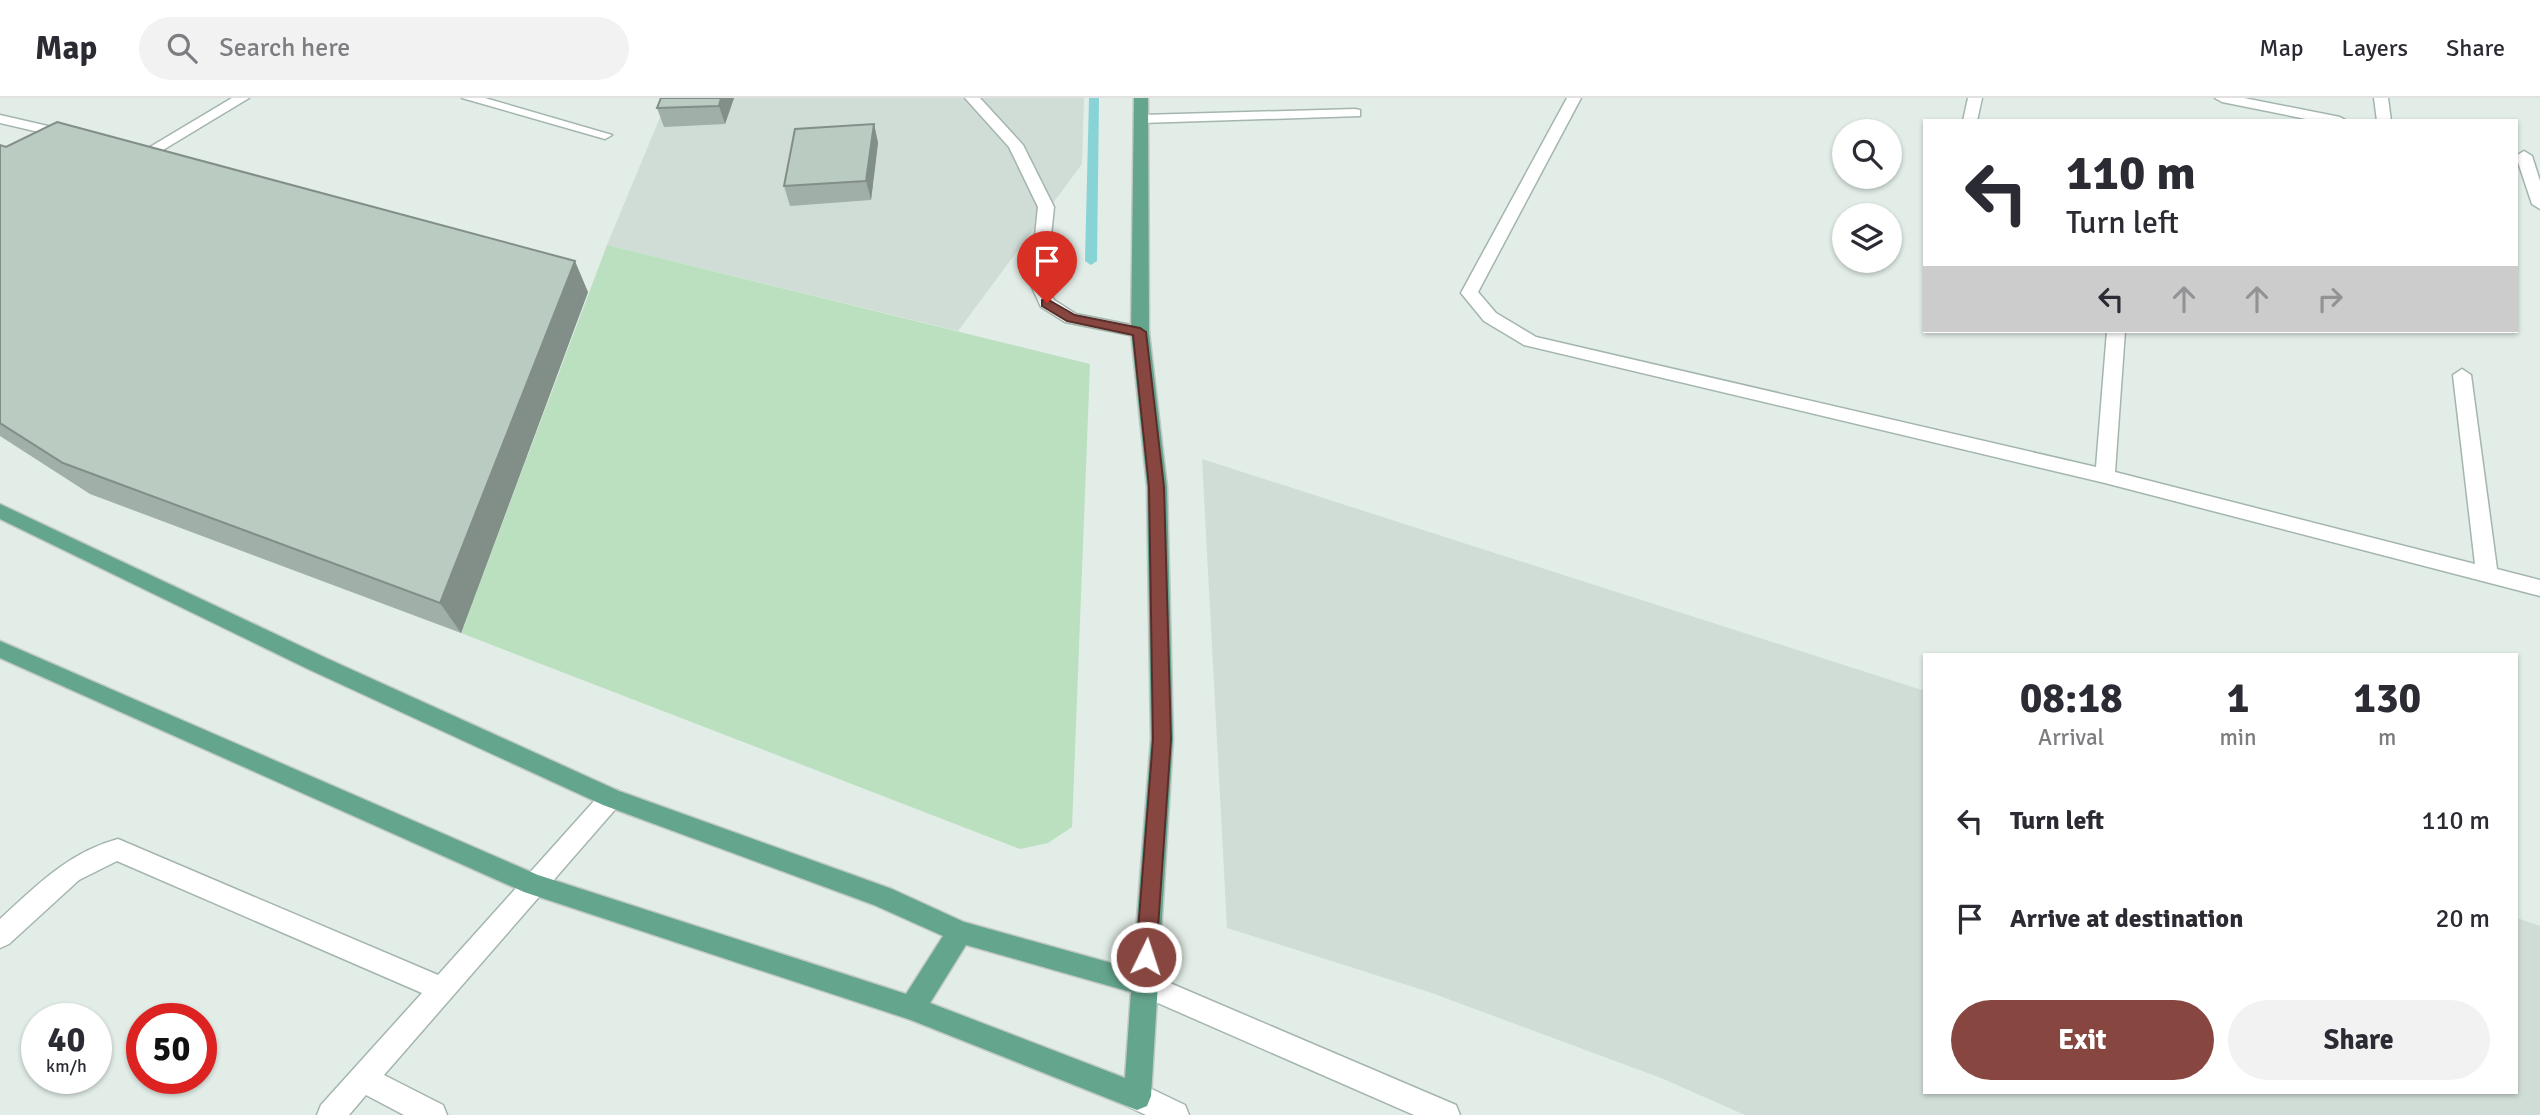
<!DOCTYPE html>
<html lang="en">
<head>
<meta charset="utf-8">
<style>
  :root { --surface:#fff; --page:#f2f2f3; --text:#2b2b33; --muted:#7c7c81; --line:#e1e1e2; --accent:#884641 }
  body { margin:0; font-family:Signika,sans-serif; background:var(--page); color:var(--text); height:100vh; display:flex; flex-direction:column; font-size:26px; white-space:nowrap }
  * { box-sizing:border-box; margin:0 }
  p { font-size:23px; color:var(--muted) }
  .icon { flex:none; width:38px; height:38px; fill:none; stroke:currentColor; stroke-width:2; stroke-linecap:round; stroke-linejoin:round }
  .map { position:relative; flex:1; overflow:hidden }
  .sheet { position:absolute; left:1923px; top:555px; width:595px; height:441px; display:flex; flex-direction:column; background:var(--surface); border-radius:0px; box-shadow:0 2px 5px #0004 }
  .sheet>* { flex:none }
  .top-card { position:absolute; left:1923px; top:21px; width:595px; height:214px; border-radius:0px; box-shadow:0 2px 5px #0004; background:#fff; color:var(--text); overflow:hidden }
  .controls { position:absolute; left:1832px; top:21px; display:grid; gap:14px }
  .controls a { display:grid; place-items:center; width:70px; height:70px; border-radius:50%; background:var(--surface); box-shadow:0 2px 5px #0004; font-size:35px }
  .speed { position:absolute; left:21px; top:905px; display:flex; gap:14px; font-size:35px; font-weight:700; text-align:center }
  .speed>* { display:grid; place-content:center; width:91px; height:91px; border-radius:50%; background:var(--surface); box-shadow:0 2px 5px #0004; line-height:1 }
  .speed small { font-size:18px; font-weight:400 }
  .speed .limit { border:10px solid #d22; background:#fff; color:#111 }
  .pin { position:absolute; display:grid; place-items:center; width:60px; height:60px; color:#fff; margin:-72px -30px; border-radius:50% 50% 50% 0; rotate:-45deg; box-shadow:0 0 7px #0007 }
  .pin .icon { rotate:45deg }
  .me { position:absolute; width:77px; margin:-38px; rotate:4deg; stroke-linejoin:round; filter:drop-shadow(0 0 5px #0008) }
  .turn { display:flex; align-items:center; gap:24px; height:147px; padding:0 28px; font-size:32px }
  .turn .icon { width:91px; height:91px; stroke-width:2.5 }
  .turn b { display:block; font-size:49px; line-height:60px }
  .lanes { display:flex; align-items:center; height:66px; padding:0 28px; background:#0003; justify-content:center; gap:35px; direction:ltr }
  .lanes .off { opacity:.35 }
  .eta { display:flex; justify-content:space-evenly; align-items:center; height:119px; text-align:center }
  .eta b { font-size:42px; font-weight:700; line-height:49px }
  .button { display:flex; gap:14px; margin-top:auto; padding:14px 28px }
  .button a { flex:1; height:80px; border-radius:42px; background:var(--accent); color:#fff; font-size:28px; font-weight:700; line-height:80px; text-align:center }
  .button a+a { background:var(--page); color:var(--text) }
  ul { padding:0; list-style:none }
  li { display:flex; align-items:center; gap:21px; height:98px; padding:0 28px }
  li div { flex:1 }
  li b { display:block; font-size:26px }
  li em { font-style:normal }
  header { display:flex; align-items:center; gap:42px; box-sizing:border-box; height:98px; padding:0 35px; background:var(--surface); border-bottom:2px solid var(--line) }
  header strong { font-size:33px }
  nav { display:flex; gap:38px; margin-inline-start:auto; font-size:24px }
  .search { width:490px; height:63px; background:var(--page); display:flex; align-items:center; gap:18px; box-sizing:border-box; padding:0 24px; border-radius:38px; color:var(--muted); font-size:26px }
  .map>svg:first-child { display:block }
  .built { fill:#d0ddd6 }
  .green { fill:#bae0bf }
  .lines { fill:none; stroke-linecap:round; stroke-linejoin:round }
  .stream { fill:#87d3d6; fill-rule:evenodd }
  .minor-casing { stroke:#a4b5ae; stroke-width:3 }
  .major-casing { stroke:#c1c9c6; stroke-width:3 }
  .minor { fill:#fff; fill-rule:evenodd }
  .major { fill:#64a58d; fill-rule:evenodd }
  .wall { fill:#a0afa7 }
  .shaded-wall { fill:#828e88 }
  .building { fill:#bacbc2; stroke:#828e88; stroke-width:2 }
  .route { fill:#884641; stroke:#582e2a; stroke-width:2 }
</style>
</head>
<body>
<header>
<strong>Map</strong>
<div class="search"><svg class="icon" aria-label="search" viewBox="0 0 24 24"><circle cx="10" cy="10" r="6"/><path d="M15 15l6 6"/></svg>Search here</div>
<nav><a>Map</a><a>Layers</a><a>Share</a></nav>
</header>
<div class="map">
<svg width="2540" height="1017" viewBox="0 0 2540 1017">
  <rect width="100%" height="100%" fill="#e2ede7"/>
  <g class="built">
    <polygon points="668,0 1084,0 1082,66 958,233 607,147"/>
    <polygon points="1202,361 1925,593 1925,994 2516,994 2517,820 2540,828 2540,1017 1745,1017 1661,980 1429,894 1227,830"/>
  </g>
  <polygon class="green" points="607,147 1090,266 1072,729 1048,745 1020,751 461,535"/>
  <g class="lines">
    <polygon class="stream" points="1089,0 1099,0 1097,163 1091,167 1085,163"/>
    <defs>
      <g id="minor">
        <polygon points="232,0 249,0 153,58 148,60 140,55"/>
        <polygon points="462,0 485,0 612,37 605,41"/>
        <polygon points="965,0 980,0 1023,47 1054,109 1046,185 1054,202 1076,216 1146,230 1149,234 1146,238 1140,239 1065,224 1041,209 1030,185 1038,109 1009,49"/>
        <polygon points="1567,0 1581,0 1478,194 1496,215 1536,239 2096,369 2107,233 2125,233 2115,374 2475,466 2453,277 2462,271 2471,277 2497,471 2540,482 2540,498 2105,385 1524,247 1484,223 1461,195"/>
        <polygon points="1968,0 1982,0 1977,23 1963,23"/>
        <polygon points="2215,0 2244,0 2340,19 2347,23 2316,23 2222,4"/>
        <polygon points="2374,0 2388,0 2391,23 2377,23"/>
        <polygon points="1355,11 1360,12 1360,18 1142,25 1135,21 1142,17"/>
        <polygon points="0,17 74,34 76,37 69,41 0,25"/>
        <polygon points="2524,53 2532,58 2540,83 2540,111 2532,106 2516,58"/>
        <path d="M611,690L619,693L623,700L619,707L384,977L443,1007L447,1017H404L366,997L349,1017H317L321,1007L422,895L117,763L79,782L9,846L0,850V821C36,788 69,754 118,741L438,877L603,693Z"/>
        <polygon points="1144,874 1456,1007 1460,1017 1414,1017 1135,895 1131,886 1135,877"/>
        <polygon points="1137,984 1185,1007 1189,1017 1146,1017 1127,1008 1123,998 1127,988"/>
      </g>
      <path id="major" d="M1134,0H1148L1149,234L1167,389L1173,641L1151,998L1147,1008L1137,1012L911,922L524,794L0,560V543L538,777L906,896L943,838L874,807L603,707L310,572L0,421V406L326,560L619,693L892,791L964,824L1133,871L1151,641L1147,389L1131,234ZM966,847L1131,894L1125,980L930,905Z"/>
    </defs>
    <use href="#minor" class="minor-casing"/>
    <use href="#major" class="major-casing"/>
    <use href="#minor" class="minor"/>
    <use href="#major" class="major"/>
  </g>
  <g class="wall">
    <polygon points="661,0 734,0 725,26 664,29 657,10"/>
    <polygon points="874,26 878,45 871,102 790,108 784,88"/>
    <polygon points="0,47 588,194 461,535 90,396 0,338"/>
  </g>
  <g class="shaded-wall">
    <polygon points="721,0 734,0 725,26 719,8"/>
    <polygon points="874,26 878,45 871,102 866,83"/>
    <polygon points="575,163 588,194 461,535 440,505"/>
  </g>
  <g class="building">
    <polygon points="661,0 721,0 719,8 657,10"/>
    <polygon points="57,24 575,163 440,505 63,365 0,325 0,47 6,49"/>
    <polygon points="874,26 866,83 784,88 795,31"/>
  </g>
  <polygon class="route" points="1047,201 1075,217 1140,230 1146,234 1164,389 1171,641 1156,859 1153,865 1146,867 1139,865 1136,859 1153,641 1149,389 1133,237 1067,223 1042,208 1042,202"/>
</svg>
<div class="controls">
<a><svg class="icon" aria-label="search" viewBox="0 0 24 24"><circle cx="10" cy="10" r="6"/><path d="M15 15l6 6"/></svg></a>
<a><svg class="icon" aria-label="layers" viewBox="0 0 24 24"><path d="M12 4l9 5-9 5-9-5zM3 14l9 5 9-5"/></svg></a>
</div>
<div class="speed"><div>40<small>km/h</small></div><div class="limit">50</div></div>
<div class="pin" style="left:1047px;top:205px;background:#d93025"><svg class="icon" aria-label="arrive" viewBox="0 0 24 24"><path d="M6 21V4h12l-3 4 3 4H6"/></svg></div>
<svg class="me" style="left:1146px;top:859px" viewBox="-20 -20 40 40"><circle r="17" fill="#884641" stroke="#fff" stroke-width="3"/><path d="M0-11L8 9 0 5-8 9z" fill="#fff"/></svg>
<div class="top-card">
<div class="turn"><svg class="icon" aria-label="left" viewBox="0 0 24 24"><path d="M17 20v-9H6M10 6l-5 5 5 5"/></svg><div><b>110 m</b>Turn left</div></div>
<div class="lanes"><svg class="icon" aria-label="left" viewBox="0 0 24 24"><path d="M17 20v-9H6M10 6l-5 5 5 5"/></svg><svg class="icon off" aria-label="ahead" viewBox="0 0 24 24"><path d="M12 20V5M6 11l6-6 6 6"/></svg><svg class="icon off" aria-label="ahead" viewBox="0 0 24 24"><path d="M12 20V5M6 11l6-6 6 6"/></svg><svg class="icon off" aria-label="right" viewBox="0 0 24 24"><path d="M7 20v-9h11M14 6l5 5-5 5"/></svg></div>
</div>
<section class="sheet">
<div class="eta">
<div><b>08:18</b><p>Arrival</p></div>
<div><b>1</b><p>min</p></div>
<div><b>130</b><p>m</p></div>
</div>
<ul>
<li><svg class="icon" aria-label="left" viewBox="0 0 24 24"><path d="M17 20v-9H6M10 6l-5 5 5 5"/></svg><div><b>Turn left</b></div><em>110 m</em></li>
<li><svg class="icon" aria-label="arrive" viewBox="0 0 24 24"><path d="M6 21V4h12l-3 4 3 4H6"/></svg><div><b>Arrive at destination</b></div><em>20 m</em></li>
</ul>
<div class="button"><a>Exit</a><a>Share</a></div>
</section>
</div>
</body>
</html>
